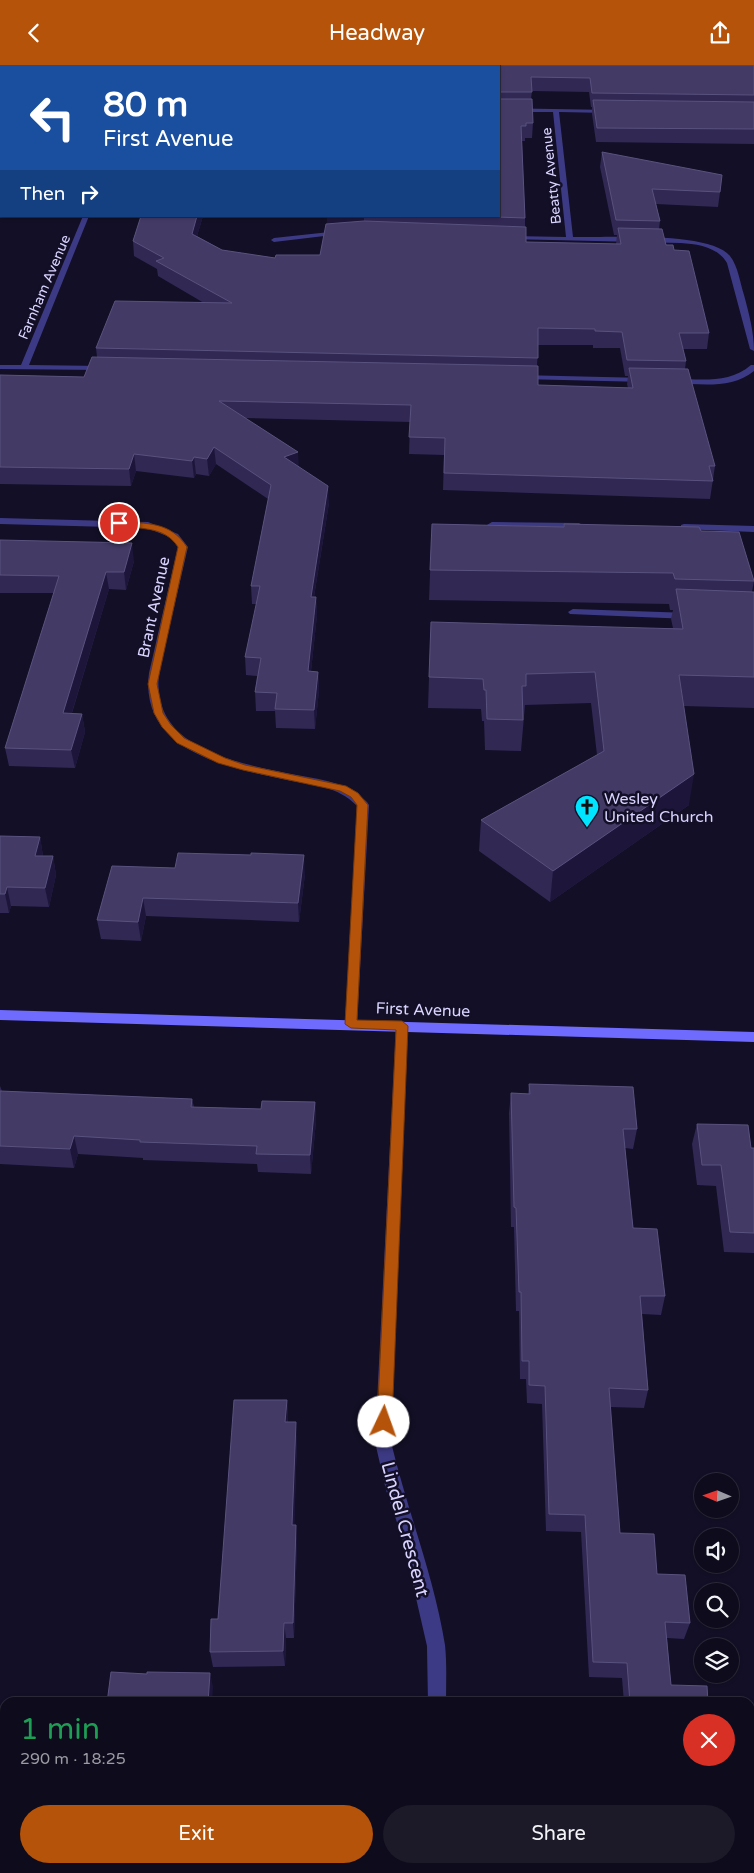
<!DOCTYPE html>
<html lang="en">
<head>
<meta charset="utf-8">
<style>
  :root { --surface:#0e0b1c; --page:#1c1929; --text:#f1f3f6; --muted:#9b9ba3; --line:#2e2b3b; --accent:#b45309 }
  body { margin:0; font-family:"Varela Round",sans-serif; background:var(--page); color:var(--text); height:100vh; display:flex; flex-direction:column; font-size:19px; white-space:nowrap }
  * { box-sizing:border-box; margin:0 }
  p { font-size:16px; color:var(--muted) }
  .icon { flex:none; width:28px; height:28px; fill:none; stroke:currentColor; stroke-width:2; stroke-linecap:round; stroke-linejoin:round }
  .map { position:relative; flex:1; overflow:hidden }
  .details { position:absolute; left:0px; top:1632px; width:755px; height:176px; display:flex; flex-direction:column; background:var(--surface); border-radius:15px 15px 0 0; box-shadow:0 1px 4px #0004,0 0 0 1px var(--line) }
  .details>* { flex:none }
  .guide { position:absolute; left:0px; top:0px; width:500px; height:152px; box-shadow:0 1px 4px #0004,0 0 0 1px var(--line); background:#1a4fa0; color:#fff; overflow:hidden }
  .needle { width:32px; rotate:272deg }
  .fabs { position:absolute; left:694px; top:1408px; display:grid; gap:10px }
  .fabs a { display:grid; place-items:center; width:45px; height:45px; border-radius:50%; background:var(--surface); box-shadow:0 1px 4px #0004,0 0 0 1px var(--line); font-size:25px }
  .pin { position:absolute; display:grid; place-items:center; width:42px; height:42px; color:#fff; margin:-21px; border:2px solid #fff; border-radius:50%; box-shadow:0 1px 5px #0007 }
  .me { position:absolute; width:55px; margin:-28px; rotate:3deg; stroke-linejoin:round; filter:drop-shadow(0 0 4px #0008) }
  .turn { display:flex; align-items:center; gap:18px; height:105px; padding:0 20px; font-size:22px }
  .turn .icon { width:65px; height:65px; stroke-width:2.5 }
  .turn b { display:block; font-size:35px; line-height:42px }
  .then { display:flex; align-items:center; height:48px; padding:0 20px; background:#0003; gap:10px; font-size:19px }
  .round { display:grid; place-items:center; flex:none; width:52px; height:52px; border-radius:26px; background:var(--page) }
  .head { display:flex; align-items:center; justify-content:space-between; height:85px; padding:0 20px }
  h1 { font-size:30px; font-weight:600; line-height:38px; color:#1e9e55 }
  .action { display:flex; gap:10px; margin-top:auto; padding:10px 20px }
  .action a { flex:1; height:58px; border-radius:30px; background:var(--accent); color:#fff; font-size:20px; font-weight:600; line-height:58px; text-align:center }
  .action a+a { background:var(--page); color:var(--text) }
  header { display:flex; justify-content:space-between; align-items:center; height:65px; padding:0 20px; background:var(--accent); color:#fff; font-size:22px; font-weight:600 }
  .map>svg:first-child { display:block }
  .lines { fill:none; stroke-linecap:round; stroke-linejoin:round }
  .street { fill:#3d3a85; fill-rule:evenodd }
  .secondary { fill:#6f6bff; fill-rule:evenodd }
  .wall { fill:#312854; fill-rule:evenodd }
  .shaded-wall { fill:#1d163a }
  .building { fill:#433a66; stroke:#5a527e }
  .route { fill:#b45309; stroke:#753606 }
  .labels { text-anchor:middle; stroke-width:5; stroke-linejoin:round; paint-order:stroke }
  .far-street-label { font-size:14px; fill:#d9d4ff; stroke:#130f26 }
  .street-label { font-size:16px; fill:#d9d4ff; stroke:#130f26 }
  .poi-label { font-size:16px; fill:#d9d4ff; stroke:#130f26; text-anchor:start }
  .near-street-label { font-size:19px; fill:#d9d4ff; stroke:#130f26 }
</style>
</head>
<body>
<header><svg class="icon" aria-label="back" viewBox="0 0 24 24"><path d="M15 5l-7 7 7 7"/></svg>Headway<svg class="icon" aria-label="share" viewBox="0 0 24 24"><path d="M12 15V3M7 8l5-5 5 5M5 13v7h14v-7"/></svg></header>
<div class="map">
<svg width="754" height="1808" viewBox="0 0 754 1808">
  <rect width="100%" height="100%" fill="#130f26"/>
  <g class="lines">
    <g class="street">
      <rect x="285" y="0" width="6" height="1"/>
      <path d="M499,43L611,45L609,48L559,47L573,172C606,173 710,166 730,191C738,201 740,218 744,230C749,249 754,267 754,286L750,284L727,198C718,182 697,179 681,178L509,174L508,173L511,171L566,172L553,47H499Z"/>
      <polygon points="83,151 89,151 29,300 102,301 106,303 102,305 0,304 0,300 21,300"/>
      <polygon points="339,166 342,168 341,169 274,177 271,175 274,173"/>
      <path d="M751,300H754V306C736,321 712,320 690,319C683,319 676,320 671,316L675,314C702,314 729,319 751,300Z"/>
      <polygon points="519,310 645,313 649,315 645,317 522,314 518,312"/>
      <path d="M0,453L148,457L178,469L188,482L160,602C146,680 228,696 286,708C315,714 345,715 367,737L369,740L357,959L356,962H346L345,959L357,741C338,721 312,720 287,715C229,703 139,686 149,608L178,482L172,473L147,463L0,459Z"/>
      <polygon points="492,457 579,458 584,461 579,464 489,462 487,460"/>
      <polygon points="684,459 754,461 754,467 681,464 681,460"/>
      <polygon points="573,544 689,548 694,551 689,554 570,549 568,547"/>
      <path d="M402,956L407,958L408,961L391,1377C407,1445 434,1511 445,1580C447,1599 446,1619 446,1638H428L427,1581L402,1472L386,1425L375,1377L396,961L397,958Z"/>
      <rect x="431" y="1804" width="20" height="4"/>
    </g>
    <polygon class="secondary" points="0,945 754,967 754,977 0,955"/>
  </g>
  <g class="wall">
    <polygon points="0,0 239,0 239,1 1,1 1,98 0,99"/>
    <path d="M754,0V79L596,77L592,49V42H591L589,27L532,26L531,34L533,58L532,73H525V76H522L525,153V162L526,177L616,179L617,170H614L600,102L602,87L720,127L718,142L656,139L660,156L659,164L666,180L674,185L709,268L707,284H683L686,296L685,304L715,401L710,434L443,425L444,390L409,389L410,357L245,353L298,387V402L329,438L314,532H316L317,550L311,606L318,607L319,625L315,664L276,663L275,646H256L255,627L257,611L246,610L245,592L257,539H252L251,521L268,434L216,399L209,411L196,409L194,413L136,406L131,421L0,419V310L84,312L97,292L96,283L204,238L158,211L157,204L134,191L133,176L141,151H203L197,171L222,185L275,193L320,190L327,159V151H499V1ZM538,280H593V283H620L625,311H628L627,319L628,323L538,320L537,301Z"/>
    <polygon points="432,459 563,462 564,459 701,466 754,516 752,527 754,527 754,643 684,641 689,740 550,837 479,786 481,755 597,690 591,638 525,640 521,686 485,685 484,656 482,656 481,644 428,643 429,612 673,563 671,554 673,545 670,545 669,539 429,535"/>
    <polygon points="0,475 134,496 126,525 109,524 72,648 82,649 85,667 75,703 9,701 5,683 54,528 0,528"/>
    <polygon points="0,771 40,772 43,791 53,791 56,810 49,842 11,841 9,848 0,848"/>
    <polygon points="112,801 305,809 299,857 146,851 141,876 101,874 97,855"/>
    <polygon points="529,1019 637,1064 633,1084 625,1083 633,1163 665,1231 661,1250 642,1249 648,1325 644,1343 610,1342 620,1468 657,1509 690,1558 684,1574 667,1573 671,1620 708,1638 624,1638 622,1613 589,1612 581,1467 546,1466 542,1339 527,1338 526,1314 520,1314 519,1246 516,1246 514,1162 511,1162 509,1048 511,1028 528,1029"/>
    <polygon points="0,1021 2,1026 192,1034 194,1042 261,1044 315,1037 316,1056 311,1109 258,1107 257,1099 143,1095 143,1093 78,1089 74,1103 0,1099"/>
    <polygon points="697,1059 751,1083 754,1083 754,1188 724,1187 716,1121 697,1120 692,1079"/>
    <polygon points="287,1335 288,1352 288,1357 297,1374 294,1460 297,1476 294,1573 286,1573 285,1601 213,1602 210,1587 218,1554"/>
  </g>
  <g class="shaded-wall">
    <polygon points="197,151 203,151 193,184 192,169"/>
    <polygon points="327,151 364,151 364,163 327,166"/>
    <polygon points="214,382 216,399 209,411 207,394"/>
    <polygon points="298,387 299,404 284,392"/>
    <polygon points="134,389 136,406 131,421 129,404"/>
    <polygon points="194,392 196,409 194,413 192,396"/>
    <polygon points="328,421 329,438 311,550 311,532"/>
    <polygon points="132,478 134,496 126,525 124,507"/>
    <polygon points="106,507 109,524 66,667 63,648"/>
    <polygon points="316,532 317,550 309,625 308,606"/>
    <polygon points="318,607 319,625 315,664 314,645"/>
    <polygon points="82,649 85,667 75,703 71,685"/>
    <polygon points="694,709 689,740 550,837 553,806"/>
    <polygon points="40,772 43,791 39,810 35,791"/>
    <polygon points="304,790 305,809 299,857 298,838"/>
    <polygon points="53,791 56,810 49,842 45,823"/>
    <polygon points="7,822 11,841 9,848 5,829"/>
    <polygon points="143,833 146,851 141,876 138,857"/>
    <polygon points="315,1037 316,1056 311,1109 310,1090"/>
    <polygon points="74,1071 78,1089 74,1103 70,1084"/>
    <polygon points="287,1335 288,1352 286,1374 285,1357"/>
    <polygon points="296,1357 297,1374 294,1476 292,1460"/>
    <polygon points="296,1460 297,1476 294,1573 293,1558"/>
    <polygon points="284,1558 286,1573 285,1601 283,1586"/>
    <polygon points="210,1608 213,1622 212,1638 208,1638"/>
    <rect x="296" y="1804" width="3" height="4"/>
  </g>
  <g class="building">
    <polygon points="0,0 234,0 234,1 1,1 1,83 0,83"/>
    <polygon points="446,0 754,0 754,30 592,28 590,13 531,12 532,27 500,27 499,28 499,1 445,1"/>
    <polygon points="499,31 500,34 532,34 533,58 526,58 526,61 521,61 525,153 468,151 499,151"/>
    <polygon points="593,35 754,37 754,64 597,63"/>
    <polygon points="602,87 722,110 720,127 652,124 660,156 616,155"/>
    <polygon points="141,151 197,151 192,169 222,185 275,193 276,190 320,190 326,159 364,156 526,162 526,177 621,179 618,163 662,164 666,180 673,180 674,185 689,186 709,268 679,268 686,296 627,295 622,267 595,266 595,264 538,263 538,293 96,283 115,236 232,238 156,196 164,193 133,176"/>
    <polygon points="92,292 538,301 538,320 633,323 629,303 688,304 715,401 709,401 713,416 444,408 445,373 409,372 411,340 219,336 298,387 284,392 328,421 311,532 316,532 308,606 318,607 314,645 275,644 277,628 255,627 261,593 245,592 260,521 251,521 271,420 214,382 207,394 194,392 192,396 134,389 129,404 0,402 0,310 84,312"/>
    <polygon points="432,459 564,462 564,459 655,461 699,462 701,466 739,467 754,516 675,514 673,508 430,505"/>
    <polygon points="0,475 132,478 124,507 106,507 63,648 82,649 71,685 5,683 59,511 0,510"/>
    <polygon points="676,524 754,527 754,612 679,610 694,709 553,806 481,755 604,686 595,607 526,609 526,621 522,621 523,655 487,654 486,625 484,625 483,614 429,612 431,557 683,564"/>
    <polygon points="0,771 40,772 35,791 53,791 45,823 7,822 5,829 0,829"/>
    <polygon points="178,788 251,790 251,788 304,790 298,838 143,833 138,857 97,855 112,801 175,803"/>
    <polygon points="529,1019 633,1022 637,1064 623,1064 633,1163 657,1164 665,1231 640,1231 648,1325 609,1323 620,1468 654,1469 657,1509 685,1510 690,1558 665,1557 671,1620 707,1621 708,1638 630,1638 627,1598 593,1597 585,1450 549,1449 545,1321 529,1320 529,1296 522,1296 521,1227 519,1227 516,1143 514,1142 511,1028 530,1029"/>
    <polygon points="0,1026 192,1034 191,1042 261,1044 262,1036 315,1037 310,1090 256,1089 257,1081 140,1077 140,1075 74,1071 70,1084 0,1081"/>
    <polygon points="697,1059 748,1060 751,1083 754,1083 754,1168 730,1167 721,1100 702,1100"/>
    <polygon points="234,1335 287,1335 285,1357 296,1357 292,1460 296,1460 293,1558 284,1558 283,1586 210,1587 211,1554 218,1554"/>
    <polygon points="111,1607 147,1609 147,1607 210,1608 208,1638 107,1638"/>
    <polygon points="210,1804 296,1804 296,1808 209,1808"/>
  </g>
  <path class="route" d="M119,456C147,459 170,456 187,482L157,619L163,648L171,660L184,673L225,693L245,700L346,721L358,728L368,740L357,955L402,956L408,961L392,1357L390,1362L384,1364L379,1362L377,1357L396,965L351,963L345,959L357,740L351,732L340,726L243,705L218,698L177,678L162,662L154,648L148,619L178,482C164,460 139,465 116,460V457Z"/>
  <defs>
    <symbol id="church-pin" viewBox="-11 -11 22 30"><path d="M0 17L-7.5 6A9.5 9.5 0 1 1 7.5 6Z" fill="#00e5ff" stroke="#130f26"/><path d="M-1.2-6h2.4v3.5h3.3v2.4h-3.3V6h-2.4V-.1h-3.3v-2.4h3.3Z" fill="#111"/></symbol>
  </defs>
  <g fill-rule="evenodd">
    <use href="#church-pin" x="573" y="728" width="28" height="38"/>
  </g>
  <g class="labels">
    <g class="far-street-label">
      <text transform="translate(551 111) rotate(-96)" y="5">Beatty Avenue</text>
      <text transform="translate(44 222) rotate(-67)" y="5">Farnham Avenue</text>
    </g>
    <g class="street-label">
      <text transform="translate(153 542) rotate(-78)" y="6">Brant Avenue</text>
      <text transform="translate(423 944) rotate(2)" y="6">First Avenue</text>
    </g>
    <g class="poi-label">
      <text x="604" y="739">Wesley<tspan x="604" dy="18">United Church</tspan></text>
    </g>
    <g class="near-street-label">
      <text transform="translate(406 1464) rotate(75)" y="7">Lindel Crescent</text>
    </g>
  </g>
</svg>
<div class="fabs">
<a><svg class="needle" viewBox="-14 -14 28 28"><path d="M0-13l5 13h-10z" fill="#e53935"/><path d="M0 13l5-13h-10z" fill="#9b9ba3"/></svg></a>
<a><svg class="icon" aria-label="sound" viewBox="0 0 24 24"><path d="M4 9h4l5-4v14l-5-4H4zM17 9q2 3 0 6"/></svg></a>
<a><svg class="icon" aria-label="search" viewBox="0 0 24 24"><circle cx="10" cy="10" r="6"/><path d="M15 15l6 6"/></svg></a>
<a><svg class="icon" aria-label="layers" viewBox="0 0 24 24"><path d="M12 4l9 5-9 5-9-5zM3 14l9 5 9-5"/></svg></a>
</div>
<div class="pin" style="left:119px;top:458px;background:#d93025"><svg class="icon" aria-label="arrive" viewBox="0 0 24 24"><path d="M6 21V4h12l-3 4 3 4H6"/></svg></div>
<svg class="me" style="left:384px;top:1357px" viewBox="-20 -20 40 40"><circle r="19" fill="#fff"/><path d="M0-13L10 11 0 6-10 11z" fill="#b45309"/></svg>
<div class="guide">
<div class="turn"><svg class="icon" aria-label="left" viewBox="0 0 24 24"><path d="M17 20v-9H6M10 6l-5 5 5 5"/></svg><div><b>80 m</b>First Avenue</div></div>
<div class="then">Then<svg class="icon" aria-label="right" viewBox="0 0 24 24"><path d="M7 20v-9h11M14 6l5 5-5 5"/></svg></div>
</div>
<section class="details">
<div class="head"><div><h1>1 min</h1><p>290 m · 18:25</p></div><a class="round" style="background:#d93025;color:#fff"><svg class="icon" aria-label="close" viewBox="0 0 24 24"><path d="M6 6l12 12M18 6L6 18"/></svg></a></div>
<div class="action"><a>Exit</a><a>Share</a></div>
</section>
</div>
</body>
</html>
